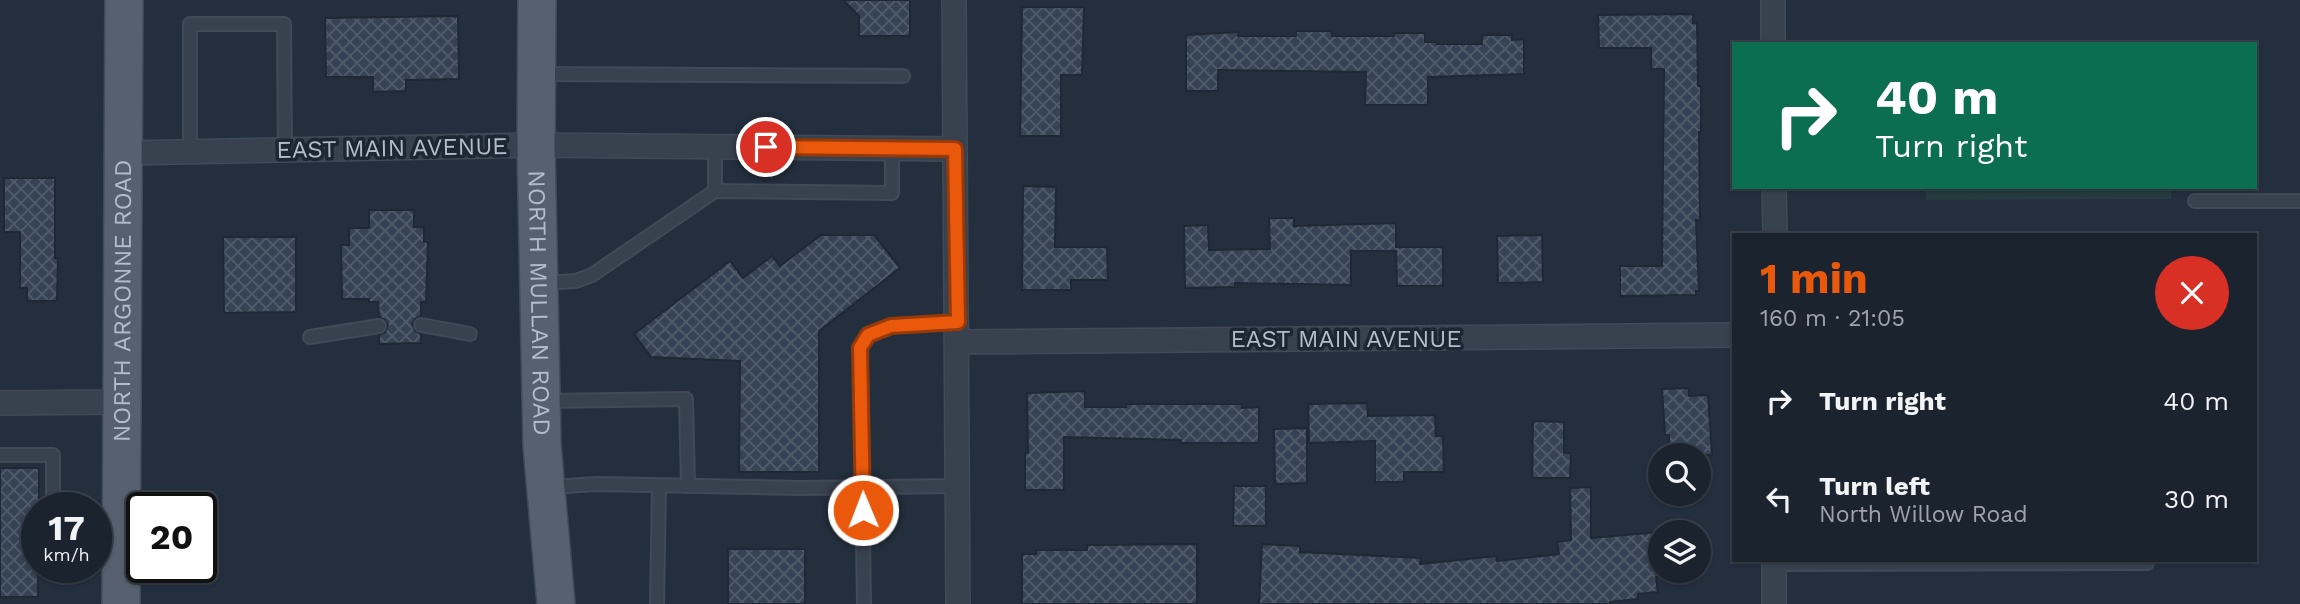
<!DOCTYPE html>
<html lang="en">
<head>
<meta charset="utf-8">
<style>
  :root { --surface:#1b232e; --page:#242b36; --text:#f1f3f6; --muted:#a0a4aa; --line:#39404a; --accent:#ea580c }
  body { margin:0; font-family:"Work Sans",sans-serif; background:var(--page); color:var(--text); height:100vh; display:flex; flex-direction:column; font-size:26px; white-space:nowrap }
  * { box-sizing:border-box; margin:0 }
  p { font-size:23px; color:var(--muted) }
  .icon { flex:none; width:38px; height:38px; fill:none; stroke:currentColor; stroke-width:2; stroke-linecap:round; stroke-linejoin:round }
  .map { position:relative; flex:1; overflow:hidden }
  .drawer { position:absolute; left:1732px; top:233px; width:525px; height:329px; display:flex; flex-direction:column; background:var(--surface); border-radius:0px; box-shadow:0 2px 5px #0004,0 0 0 2px var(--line) }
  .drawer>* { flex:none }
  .banner { position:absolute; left:1732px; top:42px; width:525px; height:147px; border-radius:0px; box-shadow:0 2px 5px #0004,0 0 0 2px var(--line); background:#0b6e4f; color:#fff; overflow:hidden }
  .buttons { position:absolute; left:1648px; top:443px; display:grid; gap:14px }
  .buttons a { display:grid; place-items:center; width:63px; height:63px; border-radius:50%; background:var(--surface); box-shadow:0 2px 5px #0004,0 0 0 2px var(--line); font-size:35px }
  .speed { position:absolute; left:21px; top:492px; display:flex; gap:14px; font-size:35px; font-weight:700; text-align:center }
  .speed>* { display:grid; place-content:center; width:91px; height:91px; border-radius:50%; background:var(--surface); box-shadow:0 2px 5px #0004,0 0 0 2px var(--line); line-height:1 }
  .speed small { font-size:18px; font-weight:400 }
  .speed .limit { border:4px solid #111; border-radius:10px; background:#fff; color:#111 }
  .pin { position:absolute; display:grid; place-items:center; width:60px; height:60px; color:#fff; margin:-30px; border:4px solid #fff; border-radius:50%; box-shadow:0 2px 7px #0007 }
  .me { position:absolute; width:77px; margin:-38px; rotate:359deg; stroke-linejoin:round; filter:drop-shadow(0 0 5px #0008) }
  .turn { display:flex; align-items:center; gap:24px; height:147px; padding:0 28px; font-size:32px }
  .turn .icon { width:91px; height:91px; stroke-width:2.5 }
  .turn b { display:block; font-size:49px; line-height:60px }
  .round { display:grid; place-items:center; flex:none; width:74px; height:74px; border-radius:37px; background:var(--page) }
  .summary { display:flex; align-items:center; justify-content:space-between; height:119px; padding:0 28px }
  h1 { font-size:42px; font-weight:700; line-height:52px; color:var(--accent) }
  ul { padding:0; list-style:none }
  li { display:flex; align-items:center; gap:21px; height:98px; padding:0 28px }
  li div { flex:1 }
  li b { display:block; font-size:26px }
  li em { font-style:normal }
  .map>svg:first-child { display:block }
  .green { fill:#263c3f }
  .building { fill:url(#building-cross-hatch); stroke:#1f2835; stroke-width:2 }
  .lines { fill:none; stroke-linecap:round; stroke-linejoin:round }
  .service-casing { stroke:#414a57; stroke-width:16 }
  .minor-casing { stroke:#414a57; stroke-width:26 }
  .primary-casing { stroke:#414a57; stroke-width:40 }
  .service { stroke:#38414e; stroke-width:12 }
  .minor { stroke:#38414e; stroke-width:23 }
  .primary { stroke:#56606e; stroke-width:37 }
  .route-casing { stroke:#983908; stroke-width:18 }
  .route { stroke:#ea580c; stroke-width:12 }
  .labels { text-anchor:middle; stroke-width:7; stroke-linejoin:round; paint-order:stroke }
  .street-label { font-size:24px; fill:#b4bcc9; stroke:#1d2633 }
</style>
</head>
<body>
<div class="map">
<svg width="2300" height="604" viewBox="0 0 2300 604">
  <defs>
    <pattern id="building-cross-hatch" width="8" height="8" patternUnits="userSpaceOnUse" patternTransform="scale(1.75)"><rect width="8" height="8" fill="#364354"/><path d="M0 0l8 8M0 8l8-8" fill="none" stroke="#515c6b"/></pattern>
  </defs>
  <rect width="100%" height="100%" fill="#242f3e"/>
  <polygon class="green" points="1926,187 2171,187 2171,199 1926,200"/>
  <g class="building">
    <polygon points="843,0 910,0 910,36 859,36 859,16"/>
    <polygon points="1022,7 1084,7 1082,75 1061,75 1061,136 1020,136"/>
    <polygon points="1693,14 1693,23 1697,23 1698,86 1701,86 1701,132 1699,132 1700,220 1696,220 1699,291 1696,291 1696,295 1620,296 1620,266 1662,266 1664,69 1651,69 1651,48 1599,48 1598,15"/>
    <polygon points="458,16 459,79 406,80 406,91 373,92 373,77 326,77 325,18"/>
    <polygon points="1296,31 1332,31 1332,36 1394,36 1394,33 1425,33 1425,42 1437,42 1437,44 1482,44 1482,35 1512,35 1512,40 1524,39 1524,74 1428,77 1428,105 1365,105 1366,72 1218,70 1218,91 1186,91 1186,35 1238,32 1238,36 1296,36"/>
    <polygon points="4,178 55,178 55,258 58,258 57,301 27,301 27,288 20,288 20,232 4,232"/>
    <polygon points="1023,186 1056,187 1055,247 1107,247 1108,280 1071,280 1071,290 1022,290"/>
    <polygon points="369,210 414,210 414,227 424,227 424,242 428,242 426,302 421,302 421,316 415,319 412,324 415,331 421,334 421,343 379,344 379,335 385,332 388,325 385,320 379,317 378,302 369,302 369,299 342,299 341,245 349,245 349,228 369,228"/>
    <polygon points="1269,218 1294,218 1294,226 1396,223 1396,247 1443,247 1443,286 1397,286 1396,251 1351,251 1351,285 1235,283 1235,287 1185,288 1184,226 1208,225 1209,250 1270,249"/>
    <polygon points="821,235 874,235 900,268 819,331 819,472 739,472 740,361 651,357 634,334 730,261 743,278 772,256 780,266"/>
    <polygon points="1542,235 1543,282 1498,283 1497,236"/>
    <polygon points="223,237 296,237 296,312 224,313"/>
    <polygon points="1689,388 1689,396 1708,395 1712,455 1669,455 1669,435 1665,435 1662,389"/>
    <polygon points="1085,391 1085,407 1126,407 1126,404 1242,404 1242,408 1259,407 1259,443 1181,443 1181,440 1064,437 1064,490 1025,490 1025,453 1028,453 1027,393"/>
    <polygon points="1367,403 1368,416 1435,415 1436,436 1443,436 1444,472 1404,472 1404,482 1375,482 1375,441 1309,443 1308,404"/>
    <polygon points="1533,421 1564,422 1564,453 1571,453 1570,478 1532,478"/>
    <polygon points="1307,428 1307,483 1275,484 1274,429"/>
    <polygon points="0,468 39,468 39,508 37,508 38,597 0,597"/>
    <polygon points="1234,486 1266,486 1266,526 1233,526"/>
    <polygon points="1591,487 1591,538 1661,532 1661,570 1663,570 1664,576 1656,577 1658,592 1638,594 1638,599 1610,602 1610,604 1259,604 1262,544 1300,546 1300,552 1421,558 1420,564 1496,556 1497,561 1559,554 1557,542 1571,540 1570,488"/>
    <polygon points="1197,544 1197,604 1022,604 1022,554 1036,554 1036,550 1087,550 1087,545"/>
    <rect x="728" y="549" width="77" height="55"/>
  </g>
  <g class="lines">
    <defs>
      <g id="service">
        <polyline points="540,74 903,76"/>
        <polyline points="715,147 715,191"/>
        <polyline points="190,151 190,24 284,24 285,150"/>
        <polyline points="2195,201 2300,201"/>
        <polyline points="543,283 576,281 592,275 715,191 892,193 892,148"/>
        <polyline points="421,325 470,334"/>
        <polyline points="310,337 379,326"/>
        <polyline points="545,401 686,399 688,486"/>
        <polyline points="0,455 53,455 53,508"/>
        <polyline points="550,487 597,484 800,488 958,486"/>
        <polyline points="1774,564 2147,563"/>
        <polyline points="657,604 659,486"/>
        <polyline points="864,604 860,348 868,335 892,326 958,322"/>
      </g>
      <g id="minor">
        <polyline points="954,0 958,604"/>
        <polyline points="1773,0 1773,44"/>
        <polyline points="124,153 536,145 955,149"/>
        <polyline points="1774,187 1775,234"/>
        <polyline points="958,342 1734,335"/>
        <polyline points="0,403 121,402"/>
        <polyline points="1774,604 1774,560"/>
      </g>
      <g id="primary">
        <path id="s1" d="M537,0L536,145L542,445L556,604"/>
        <path id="s2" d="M121,604L124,0"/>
      </g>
    </defs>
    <use href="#service" class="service-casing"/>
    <use href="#minor" class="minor-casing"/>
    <use href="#primary" class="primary-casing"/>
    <use href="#service" class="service"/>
    <use href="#minor" class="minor"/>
    <use href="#primary" class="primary"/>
  </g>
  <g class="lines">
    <defs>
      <polyline id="route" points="766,147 955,149 958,322 891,326 868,335 860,348 863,510"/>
    </defs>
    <use href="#route" class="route-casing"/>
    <use href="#route" class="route"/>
  </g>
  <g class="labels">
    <g class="street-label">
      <text transform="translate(392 148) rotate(-1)" y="8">EAST MAIN AVENUE</text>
      <text dy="8" stroke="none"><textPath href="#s2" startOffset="303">NORTH ARGONNE ROAD</textPath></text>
      <text dy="8" stroke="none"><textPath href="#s1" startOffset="303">NORTH MULLAN ROAD</textPath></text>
      <text x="1346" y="347">EAST MAIN AVENUE</text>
    </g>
  </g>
</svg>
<div class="buttons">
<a><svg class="icon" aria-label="search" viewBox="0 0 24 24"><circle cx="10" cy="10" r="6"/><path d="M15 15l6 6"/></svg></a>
<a><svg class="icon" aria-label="layers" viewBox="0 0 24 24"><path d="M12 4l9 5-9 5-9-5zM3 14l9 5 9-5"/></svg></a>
</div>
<div class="speed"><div>17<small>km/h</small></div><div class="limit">20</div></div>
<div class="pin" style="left:766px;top:147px;background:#d93025"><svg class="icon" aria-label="arrive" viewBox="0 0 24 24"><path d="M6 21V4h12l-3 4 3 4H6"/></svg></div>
<svg class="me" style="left:863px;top:510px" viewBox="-20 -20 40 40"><circle r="17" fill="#ea580c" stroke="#fff" stroke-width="3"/><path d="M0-11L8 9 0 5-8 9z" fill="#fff"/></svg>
<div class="banner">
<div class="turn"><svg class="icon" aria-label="right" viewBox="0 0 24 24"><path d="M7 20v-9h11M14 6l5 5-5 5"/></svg><div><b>40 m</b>Turn right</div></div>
</div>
<section class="drawer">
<div class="summary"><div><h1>1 min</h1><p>160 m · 21:05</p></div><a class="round" style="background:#d93025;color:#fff"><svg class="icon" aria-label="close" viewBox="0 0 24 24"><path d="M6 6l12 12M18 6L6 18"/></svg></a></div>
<ul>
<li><svg class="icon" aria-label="right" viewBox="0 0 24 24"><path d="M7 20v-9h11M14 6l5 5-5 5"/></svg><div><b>Turn right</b></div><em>40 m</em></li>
<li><svg class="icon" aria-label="left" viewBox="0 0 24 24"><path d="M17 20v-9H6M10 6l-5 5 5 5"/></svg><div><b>Turn left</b><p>North Willow Road</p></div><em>30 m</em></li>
</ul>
</section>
</div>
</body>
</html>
